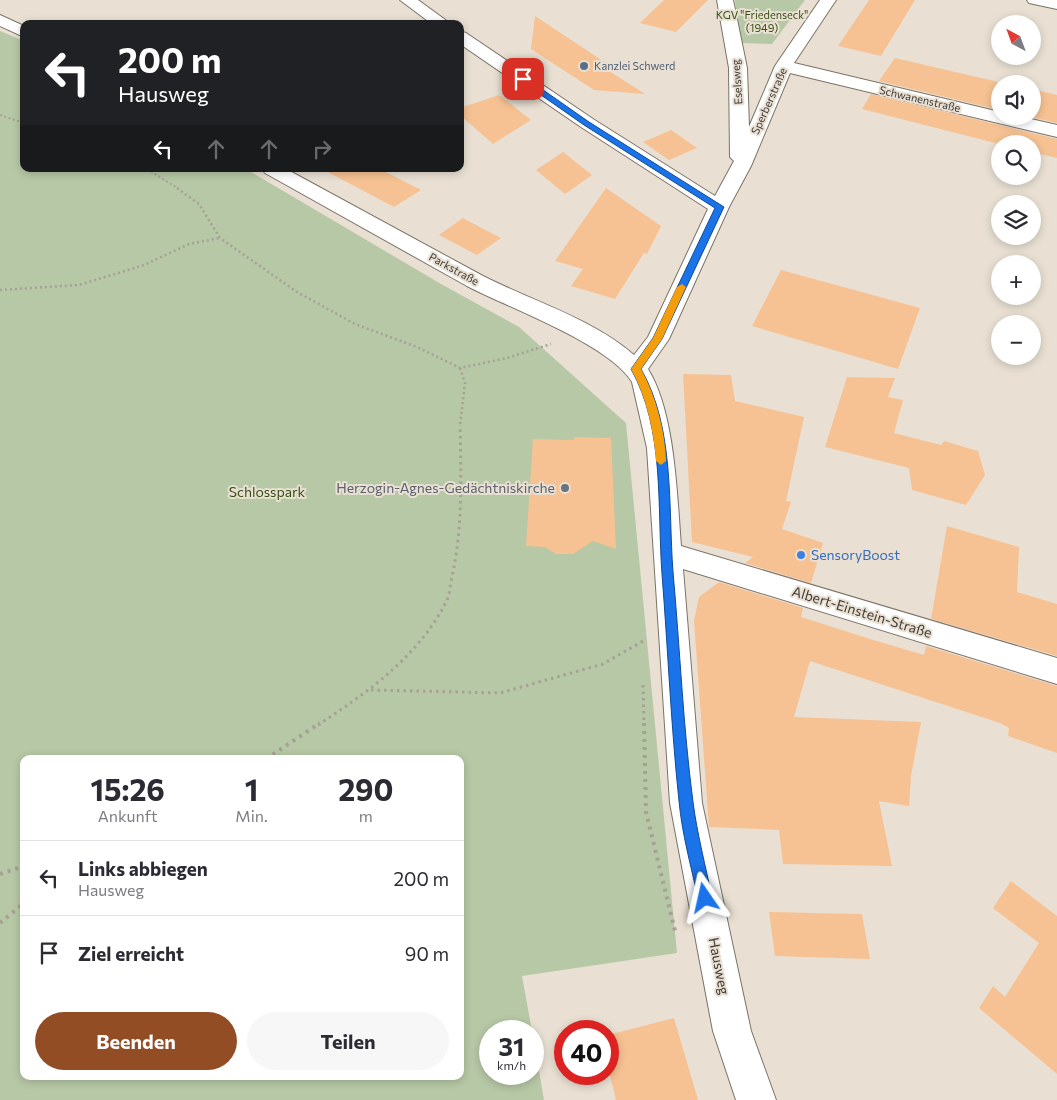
<!DOCTYPE html>
<html lang="de">
<head>
<meta charset="utf-8">
<style>
  :root { --surface:#fff; --page:#f7f7f7; --text:#2b2b33; --muted:#7c7c81; --line:#e1e1e2; --accent:#934d24 }
  body { margin:0; font-family:Commissioner,sans-serif; background:var(--page); color:var(--text); height:100vh; display:flex; flex-direction:column; font-size:19px; white-space:nowrap }
  * { box-sizing:border-box; margin:0 }
  p { font-size:16px; color:var(--muted) }
  .icon { flex:none; width:28px; height:28px; fill:none; stroke:currentColor; stroke-width:2; stroke-linecap:round; stroke-linejoin:round }
  .map { position:relative; flex:1; overflow:hidden }
  .details { position:absolute; left:20px; top:755px; width:444px; height:325px; display:flex; flex-direction:column; background:var(--surface); border-radius:10px; box-shadow:0 2px 8px #0003 }
  .details>* { flex:none }
  .banner { position:absolute; left:20px; top:20px; width:444px; height:152px; border-radius:10px; box-shadow:0 2px 8px #0003; background:#202124; color:#fff; overflow:hidden }
  .needle { width:32px; rotate:319deg }
  .tools { position:absolute; left:991px; top:15px; display:grid; gap:10px }
  .tools a { display:grid; place-items:center; width:50px; height:50px; border-radius:50%; background:var(--surface); box-shadow:0 2px 8px #0003; font-size:25px }
  .speed { position:absolute; left:479px; top:1020px; display:flex; gap:10px; font-size:25px; font-weight:700; text-align:center }
  .speed>* { display:grid; place-content:center; width:65px; height:65px; border-radius:50%; background:var(--surface); box-shadow:0 2px 8px #0003; line-height:1 }
  .speed small { font-size:12px; font-weight:400 }
  .speed .limit { border:8px solid #d22; background:#fff; color:#111 }
  .pin { position:absolute; display:grid; place-items:center; width:42px; height:42px; color:#fff; margin:-21px; border-radius:10px; box-shadow:0 2px 8px #0006 }
  .me { position:absolute; width:55px; margin:-28px; rotate:349deg; stroke-linejoin:round; filter:drop-shadow(0 0 4px #0008) }
  .turn { display:flex; align-items:center; gap:18px; height:105px; padding:0 15px; font-size:22px }
  .turn .icon { width:65px; height:65px; stroke-width:2.5 }
  .turn b { display:block; font-size:35px; line-height:42px }
  .lanes { display:flex; align-items:center; height:48px; padding:0 15px; background:#0003; justify-content:center; gap:25px; direction:ltr }
  .lanes .off { opacity:.35 }
  .eta { display:flex; justify-content:space-evenly; align-items:center; height:85px; text-align:center }
  .eta b { font-size:30px; font-weight:700; line-height:35px }
  .cta { display:flex; gap:10px; margin-top:auto; padding:10px 15px }
  .cta a { flex:1; height:58px; border-radius:30px; background:var(--accent); color:#fff; font-size:20px; font-weight:700; line-height:58px; text-align:center }
  .cta a+a { background:var(--page); color:var(--text) }
  ul { padding:0; list-style:none }
  li { display:flex; align-items:center; gap:15px; height:75px; padding:0 15px; border-top:1px solid var(--line) }
  li div { flex:1 }
  li b { display:block; font-size:19px }
  li em { font-style:normal }
  .map>svg:first-child { display:block }
  .green { fill:#b7c8a6; fill-rule:evenodd }
  .building { fill:#f6c293 }
  .lines { fill:none; stroke-linecap:round; stroke-linejoin:round }
  .minor-casing { stroke:#7b7367; stroke-width:2 }
  .path-far3 { stroke:#a7a096; stroke-width:2; stroke-dasharray:2 2.5; stroke-linecap:butt }
  .path-far2 { stroke:#a7a096; stroke-width:2.5; stroke-dasharray:2 3; stroke-linecap:butt }
  .path-far1 { stroke:#a7a096; stroke-width:3; stroke-dasharray:2.5 4; stroke-linecap:butt }
  .path { stroke:#a7a096; stroke-width:4; stroke-dasharray:3 5; stroke-linecap:butt }
  .minor { fill:#fff; fill-rule:evenodd }
  .route { fill:#1a73e8; stroke:#114b97 }
  .slow { fill:#f59e0b }
  .service-dot { fill:#5c6f8a; stroke:#e9e0d3; stroke-width:2 }
  .worship-dot { fill:#6b7280; stroke:#e9e0d3; stroke-width:2 }
  .shop-dot { fill:#3f7fe0; stroke:#e9e0d3; stroke-width:2 }
  .labels { text-anchor:middle; stroke-width:4; stroke-linejoin:round; paint-order:stroke }
  .far-park-label { font-size:11px; fill:#365012; stroke:#e9e0d3 }
  .far-service-label { font-size:11px; fill:#4e5e75; stroke:#e9e0d3; text-anchor:start }
  .far-street-label { font-size:11px; fill:#3f3b36; stroke:#e9e0d3 }
  .worship-label { font-size:14px; fill:#5b616d; stroke:#e9e0d3; text-anchor:end }
  .park-label { font-size:14px; fill:#365012; stroke:#e9e0d3 }
  .shop-label { font-size:14px; fill:#366cbe; stroke:#e9e0d3; text-anchor:start }
  .street-label { font-size:14px; fill:#3f3b36; stroke:#e9e0d3 }
</style>
</head>
<body>
<div class="map">
<svg width="1057" height="1100" viewBox="0 0 1057 1100">
  <rect width="100%" height="100%" fill="#e9e0d3"/>
  <g class="green">
    <polygon points="735,0 805,0 772,44 739,43"/>
    <path d="M0,31L24,41V169H246L441,284L519,327L626,423L677,953L522,976L532,1031H490V1074H532L533,1036L544,1100H0ZM24,759H460V1076H24Z"/>
  </g>
  <g class="building">
    <polygon points="664,0 708,0 676,32 640,23"/>
    <polygon points="869,0 915,0 881,56 838,46"/>
    <polygon points="535,16 612,67 606,69 645,94 594,90 531,49"/>
    <polygon points="895,58 1007,84 1000,84 1000,110 879,81"/>
    <polygon points="1032,89 1057,95 1057,123 1027,116 1032,116"/>
    <polygon points="871,94 1057,139 1057,158 1032,152 1032,144 999,144 862,109"/>
    <polygon points="499,95 531,120 493,144 460,115 460,108"/>
    <polygon points="671,130 697,148 669,160 643,142"/>
    <polygon points="563,152 592,175 565,194 536,170"/>
    <polygon points="322,169 380,169 421,190 394,207"/>
    <polygon points="606,188 661,226 647,254 644,253 615,299 571,286 583,269 555,261"/>
    <polygon points="463,218 474,224 501,238 477,255 439,235"/>
    <polygon points="781,270 920,308 898,369 752,326"/>
    <polygon points="683,374 731,375 735,401 804,417 786,501 791,502 782,529 823,543 811,583 745,563 753,557 692,542"/>
    <polygon points="847,377 895,378 888,397 903,400 894,433 941,445 944,441 978,451 985,475 966,505 912,490 909,468 825,447"/>
    <polygon points="574,437 611,438 616,549 593,541 573,554 556,554 545,547 526,546 533,439 574,440"/>
    <polygon points="947,526 1019,547 1017,592 1057,604 1057,656 931,619"/>
    <polygon points="719,582 803,608 801,617 870,639 924,655 926,646 1057,686 1057,753 1008,736 1009,728 1000,723 810,661 794,717 921,722 911,776 909,806 879,801 892,866 783,864 779,830 709,827 694,621 699,597"/>
    <polygon points="1011,881 1057,916 1057,1074 979,1008 993,986 1005,997 1039,943 993,908"/>
    <polygon points="769,912 862,914 870,959 775,956"/>
    <polygon points="674,1018 698,1100 616,1100 608,1067 608,1035"/>
  </g>
  <g class="lines">
    <defs>
      <g id="minor">
        <polygon points="400,0 418,0 451,24 432,24"/>
        <path d="M717,0H733L747,68L749,127L775,66L820,0H836L794,63L1000,112V116H1018L1057,125V137L790,73L751,166L729,207L669,339L648,369C675,412 677,496 681,546L1057,658V684L683,569L702,803L751,1031L776,1100H736L713,1031L670,803L647,448L632,382C609,344 509,308 467,286L265,173L262,169H286L483,276C532,301 591,318 634,355L648,337L708,209L581,127L460,44V31L466,33L593,119L715,196L734,161L730,157L729,68Z"/>
        <polygon points="1027,0 1057,0 1057,9 1029,3"/>
        <polygon points="0,15 24,26 24,37 0,26"/>
      </g>
    </defs>
    <use href="#minor" class="minor-casing"/>
    <g class="path-far3">
      <polyline points="0,115 24,123"/>
      <polyline points="147,169 179,189"/>
    </g>
    <g class="path-far2">
      <polyline points="177,188 199,204 220,238 297,292 355,324 417,347 460,368 507,358 551,344"/>
      <polyline points="0,290 79,285 144,265 189,244 220,238"/>
      <polyline points="460,368 465,383 460,426"/>
    </g>
    <g class="path-far1">
      <polyline points="643,685 644,725"/>
      <polyline points="371,690 500,693 603,664 643,641"/>
      <path d="M318,725C368,692 418,657 446,602C450,595 450,585 452,577C463,526 461,476 460,425"/>
    </g>
    <g class="path">
      <polyline points="644,723 646,812 675,931"/>
      <polyline points="266,759 320,723"/>
      <polyline points="0,874 24,866"/>
      <polyline points="0,923 24,903"/>
    </g>
    <use href="#minor" class="minor"/>
  </g>
  <path class="route" d="M521,78H526L589,122L724,207L662,339L641,369C675,428 668,506 673,572C680,649 683,726 693,802C697,834 706,867 712,898L710,903L705,906L700,903L698,898C691,866 682,834 679,801C671,726 668,650 662,574C657,507 665,429 631,369L653,338L715,208L584,125L521,81Z"/>
  <path class="slow" d="M682,284L686,287L662,339L641,369C656,396 665,431 666,461L661,465L656,461C654,431 646,395 631,369L653,338L677,287Z"/>
  <circle class="service-dot" cx="584" cy="66" r="5"/>
  <circle class="worship-dot" cx="565" cy="488" r="5"/>
  <circle class="shop-dot" cx="801" cy="555" r="5"/>
  <g class="labels">
    <g class="far-park-label">
      <text x="762" y="19">KGV "Friedenseck"<tspan x="762" dy="13">(1949)</tspan></text>
    </g>
    <g class="far-service-label">
      <text x="594" y="70">Kanzlei Schwerd</text>
    </g>
    <g class="far-street-label">
      <text transform="translate(737 82) rotate(-94)" y="4">Eselsweg</text>
      <text transform="translate(920 99) rotate(13)" y="4">Schwanenstraße</text>
      <text transform="translate(769 101) rotate(-66)" y="4">Sperberstraße</text>
      <text transform="translate(454 269) rotate(29)" y="4">Parkstraße</text>
    </g>
    <g class="worship-label">
      <text x="555" y="493">Herzogin-Agnes-Gedächtniskirche</text>
    </g>
    <g class="park-label">
      <text x="267" y="497">Schlosspark</text>
    </g>
    <g class="shop-label">
      <text x="811" y="560">SensoryBoost</text>
    </g>
    <g class="street-label">
      <text transform="translate(862 612) rotate(17)" y="5">Albert-Einstein-Straße</text>
      <text transform="translate(719 966) rotate(79)" y="5">Hausweg</text>
    </g>
  </g>
</svg>
<div class="tools">
<a><svg class="needle" viewBox="-14 -14 28 28"><path d="M0-13l5 13h-10z" fill="#e53935"/><path d="M0 13l5-13h-10z" fill="#7c7c81"/></svg></a>
<a><svg class="icon" aria-label="sound" viewBox="0 0 24 24"><path d="M4 9h4l5-4v14l-5-4H4zM17 9q2 3 0 6"/></svg></a>
<a><svg class="icon" aria-label="search" viewBox="0 0 24 24"><circle cx="10" cy="10" r="6"/><path d="M15 15l6 6"/></svg></a>
<a><svg class="icon" aria-label="layers" viewBox="0 0 24 24"><path d="M12 4l9 5-9 5-9-5zM3 14l9 5 9-5"/></svg></a>
<a>+</a>
<a>−</a>
</div>
<div class="speed"><div>31<small>km/h</small></div><div class="limit">40</div></div>
<div class="pin" style="left:523px;top:79px;background:#d93025"><svg class="icon" aria-label="arrive" viewBox="0 0 24 24"><path d="M6 21V4h12l-3 4 3 4H6"/></svg></div>
<svg class="me" style="left:705px;top:898px" viewBox="-20 -20 40 40"><path d="M0-17L14 15 0 8-14 15z" fill="#1a73e8" stroke="#fff" stroke-width="4"/></svg>
<div class="banner">
<div class="turn"><svg class="icon" aria-label="left" viewBox="0 0 24 24"><path d="M17 20v-9H6M10 6l-5 5 5 5"/></svg><div><b>200 m</b>Hausweg</div></div>
<div class="lanes"><svg class="icon" aria-label="left" viewBox="0 0 24 24"><path d="M17 20v-9H6M10 6l-5 5 5 5"/></svg><svg class="icon off" aria-label="ahead" viewBox="0 0 24 24"><path d="M12 20V5M6 11l6-6 6 6"/></svg><svg class="icon off" aria-label="ahead" viewBox="0 0 24 24"><path d="M12 20V5M6 11l6-6 6 6"/></svg><svg class="icon off" aria-label="right" viewBox="0 0 24 24"><path d="M7 20v-9h11M14 6l5 5-5 5"/></svg></div>
</div>
<section class="details">
<div class="eta">
<div><b>15:26</b><p>Ankunft</p></div>
<div><b>1</b><p>Min.</p></div>
<div><b>290</b><p>m</p></div>
</div>
<ul>
<li><svg class="icon" aria-label="left" viewBox="0 0 24 24"><path d="M17 20v-9H6M10 6l-5 5 5 5"/></svg><div><b>Links abbiegen</b><p>Hausweg</p></div><em>200 m</em></li>
<li><svg class="icon" aria-label="arrive" viewBox="0 0 24 24"><path d="M6 21V4h12l-3 4 3 4H6"/></svg><div><b>Ziel erreicht</b></div><em>90 m</em></li>
</ul>
<div class="cta"><a>Beenden</a><a>Teilen</a></div>
</section>
</div>
</body>
</html>
